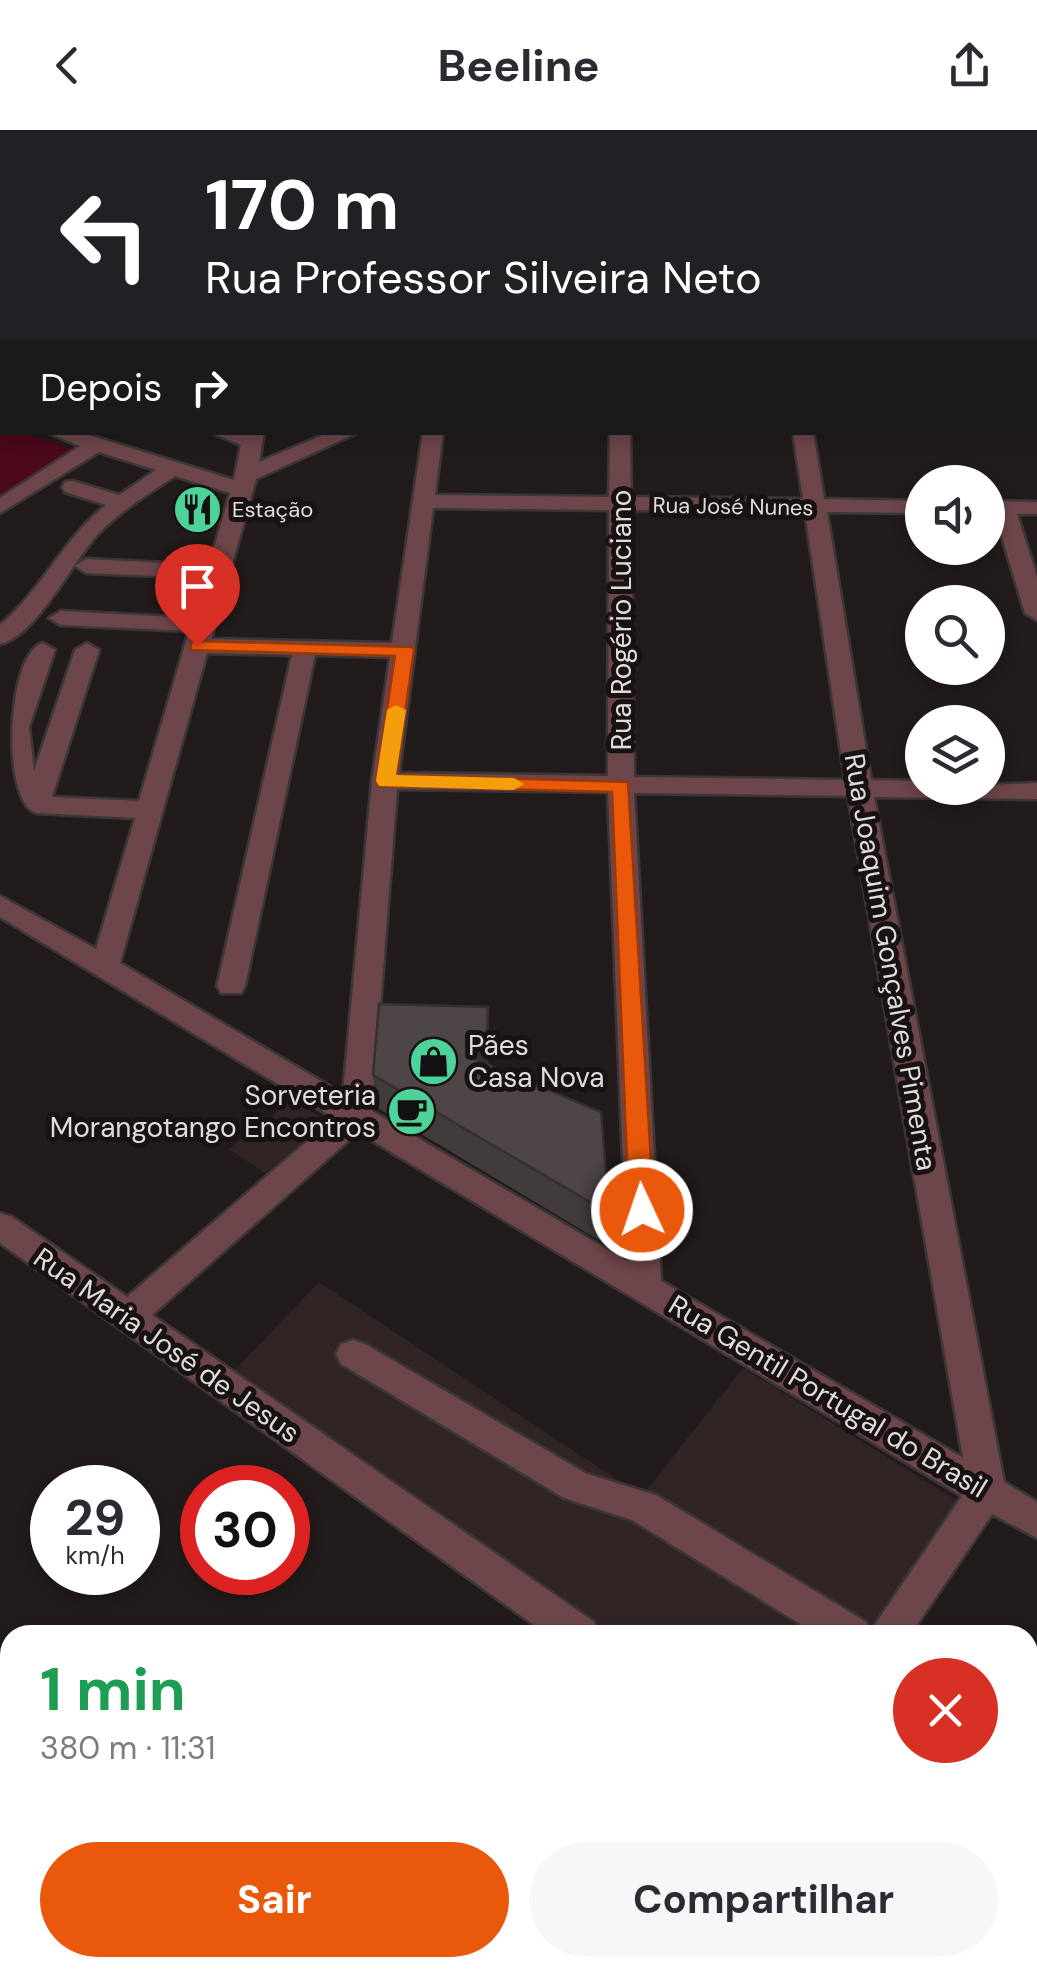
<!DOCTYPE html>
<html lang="pt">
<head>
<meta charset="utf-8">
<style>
  :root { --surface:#fff; --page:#f7f7f7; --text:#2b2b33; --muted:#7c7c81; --accent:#ea580c }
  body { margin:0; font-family:"DM Sans",sans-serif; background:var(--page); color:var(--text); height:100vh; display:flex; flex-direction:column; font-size:38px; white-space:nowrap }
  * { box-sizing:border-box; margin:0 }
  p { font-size:32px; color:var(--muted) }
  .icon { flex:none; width:55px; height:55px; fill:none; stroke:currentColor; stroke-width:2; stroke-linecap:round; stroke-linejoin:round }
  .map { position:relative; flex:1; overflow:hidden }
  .panel { position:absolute; left:0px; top:1495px; width:1038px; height:352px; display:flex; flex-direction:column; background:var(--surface); border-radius:30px 30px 0 0; box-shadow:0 5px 15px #0003 }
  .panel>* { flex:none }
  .hud { position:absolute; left:0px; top:0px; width:1038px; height:305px; box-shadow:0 5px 15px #0003; background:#202124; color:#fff; overflow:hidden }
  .buttons { position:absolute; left:905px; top:335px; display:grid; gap:20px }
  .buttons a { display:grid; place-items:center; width:100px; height:100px; border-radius:50%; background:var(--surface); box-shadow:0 5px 15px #0003; font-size:50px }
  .speed { position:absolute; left:30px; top:1335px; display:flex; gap:20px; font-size:50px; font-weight:700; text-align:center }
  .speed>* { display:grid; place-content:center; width:130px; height:130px; border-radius:50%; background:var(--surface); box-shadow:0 5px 15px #0003; line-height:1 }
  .speed small { font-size:25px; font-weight:400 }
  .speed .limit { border:15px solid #d22; background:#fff; color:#111 }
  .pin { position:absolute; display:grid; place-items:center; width:85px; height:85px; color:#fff; margin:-102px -42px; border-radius:50% 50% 50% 0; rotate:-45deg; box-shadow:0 0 10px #0007 }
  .pin .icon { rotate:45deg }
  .me { position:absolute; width:110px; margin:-55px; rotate:357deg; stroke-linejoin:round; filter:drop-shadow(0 0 8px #0008) }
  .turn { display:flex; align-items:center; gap:35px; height:210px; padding:0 40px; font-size:45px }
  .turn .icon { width:130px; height:130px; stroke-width:2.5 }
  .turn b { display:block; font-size:70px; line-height:85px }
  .then { display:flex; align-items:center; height:95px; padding:0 40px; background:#0003; gap:20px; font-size:38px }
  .round { display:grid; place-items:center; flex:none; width:105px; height:105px; border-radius:52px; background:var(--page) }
  .summary { display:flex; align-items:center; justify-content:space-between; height:170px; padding:0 40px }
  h1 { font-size:60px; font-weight:700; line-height:75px; color:#1e9e55 }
  .button { display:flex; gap:20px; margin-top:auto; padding:20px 40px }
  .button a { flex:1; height:115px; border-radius:60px; background:var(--accent); color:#fff; font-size:40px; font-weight:700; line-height:115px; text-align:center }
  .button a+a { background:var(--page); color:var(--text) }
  header { display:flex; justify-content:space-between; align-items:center; height:130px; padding:0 40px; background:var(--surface); font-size:45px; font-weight:700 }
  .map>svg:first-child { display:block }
  .built { fill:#312425 }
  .green { fill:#4b091b }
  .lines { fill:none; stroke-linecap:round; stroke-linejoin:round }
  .minor-casing { stroke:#3c3636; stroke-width:5 }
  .minor { fill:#6d464b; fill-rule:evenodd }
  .wall { fill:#423b3c }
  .shaded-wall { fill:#363031 }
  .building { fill:#4d4546; stroke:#363031; stroke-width:2.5 }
  .route { fill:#ea580c; stroke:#983908; stroke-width:2.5 }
  .slow { fill:#f59e0b }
  .labels { text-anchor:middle; stroke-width:10; stroke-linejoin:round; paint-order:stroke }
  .far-street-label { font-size:22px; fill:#e1dcdc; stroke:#181212 }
  .far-poi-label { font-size:22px; fill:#e1dcdc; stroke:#181212; text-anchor:start }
  .street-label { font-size:28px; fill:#e1dcdc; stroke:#181212 }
  .poi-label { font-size:28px; fill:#e1dcdc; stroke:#181212; text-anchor:start }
</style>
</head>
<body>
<header><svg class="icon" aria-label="back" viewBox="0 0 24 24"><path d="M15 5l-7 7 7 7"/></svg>Beeline<svg class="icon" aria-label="share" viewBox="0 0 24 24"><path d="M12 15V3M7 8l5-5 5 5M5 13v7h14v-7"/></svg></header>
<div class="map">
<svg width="1037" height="1847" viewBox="0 0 1037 1847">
  <rect width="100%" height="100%" fill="#211b1b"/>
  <g class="built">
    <polygon points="292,970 327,991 265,1043 229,1019"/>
    <polygon points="319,1152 642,1366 743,1238 958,1371 869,1505 599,1505 231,1244"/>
  </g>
  <polygon class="green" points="0,293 2,302 26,303 75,320 0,368"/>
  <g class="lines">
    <defs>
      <g id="minor">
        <polygon points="168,0 190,0 191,2 170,2"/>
        <polygon points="671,0 688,0 689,2 673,2"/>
        <polygon points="817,0 834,0 835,2 819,2"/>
        <polygon points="0,8 2,9 2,19 0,18"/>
        <polygon points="2,31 2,41 0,42 0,32"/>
        <rect x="1035" y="101" width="2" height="10"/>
        <polygon points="2,181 2,194 0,195 0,182"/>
        <rect x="1035" y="196" width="2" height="12"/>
        <polygon points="0,278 2,279 2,291 0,291"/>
        <rect x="1035" y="280" width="2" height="12"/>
        <path d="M46,302H79L234,350L241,315L210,302H264L259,332L330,302H359L256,349L211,509L392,513L423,302H443L435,365L609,367L610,302H630L631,367L803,369L793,302H813L824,369L922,371V383L827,382L871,650L922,651V658L1037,653V669L874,667L1004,1352L1037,1372V1408L992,1384L910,1505H818L632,1390L564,1368L341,1234L336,1224L341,1214L353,1210L365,1214L587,1344L656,1365L866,1492L870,1502L962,1366L358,1002L152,1185L594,1492L599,1505H548L0,1113V1083L12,1087L127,1167L334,988L0,787V766L96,819L135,688L36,683C0,670 7,522 43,513L55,520L29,597L34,641L75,520L87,513L99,520L52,667L139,671L189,501L61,495L49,488L61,481L194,488L205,448L86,443L75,436L86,429L209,435L230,363L175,346C149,363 122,380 99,403C72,431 38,505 0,514V495C41,461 63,409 106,375L65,362L62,357L65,352L73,351L119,365L156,340L99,322L0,383V368L80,316ZM433,378L609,380L608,646L399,643ZM631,380L805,382L845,650L634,647ZM207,523L292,525L217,856L221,863H241L245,856L315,525L390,527L372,651L343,964L120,833ZM397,659L608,662L627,1131L372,981ZM634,663L848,666L963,1328L661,1151Z"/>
        <polygon points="988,371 1037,372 1037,384 1017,384 1037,447 1037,490 1025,483 995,384 988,383"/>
        <polygon points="1028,1803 1037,1807 1037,1847 1021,1847 1011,1838 1028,1838"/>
      </g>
    </defs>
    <use href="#minor" class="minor-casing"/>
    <use href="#minor" class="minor"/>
  </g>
  <polygon class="wall" points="488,877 488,935 609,1083 607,1115 376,977 373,945"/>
  <polygon class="shaded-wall" points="488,877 489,910 488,947 470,927"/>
  <polygon class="building" points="379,874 488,877 487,915 470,927 601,982 609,1083 373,945"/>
  <polygon class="route" points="197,511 412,517 414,520 396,645 628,652 654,1080 650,1087 633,1087 629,1080 612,662 379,656 376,651 395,526 191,520 191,512"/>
  <polygon class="slow" points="396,575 406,580 396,645 514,648 524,654 514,660 379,656 376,651 387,580"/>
  <defs>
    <symbol id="restaurant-disc" viewBox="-11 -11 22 22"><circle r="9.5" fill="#4dd39a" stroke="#181212"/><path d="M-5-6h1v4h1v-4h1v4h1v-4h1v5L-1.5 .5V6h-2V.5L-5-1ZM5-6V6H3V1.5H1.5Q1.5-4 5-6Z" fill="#111"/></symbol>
    <symbol id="shop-disc" viewBox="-11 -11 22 22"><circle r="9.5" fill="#4dd39a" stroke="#181212"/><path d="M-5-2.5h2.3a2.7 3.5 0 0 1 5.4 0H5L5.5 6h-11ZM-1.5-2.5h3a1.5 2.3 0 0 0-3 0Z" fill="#111"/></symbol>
    <symbol id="cafe-disc" viewBox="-11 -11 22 22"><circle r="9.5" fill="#4dd39a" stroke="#181212"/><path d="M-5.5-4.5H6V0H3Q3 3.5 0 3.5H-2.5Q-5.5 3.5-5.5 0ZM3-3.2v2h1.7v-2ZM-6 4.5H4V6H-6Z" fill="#111"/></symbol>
  </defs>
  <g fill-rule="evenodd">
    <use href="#restaurant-disc" x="170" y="352" width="55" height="55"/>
    <use href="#shop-disc" x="406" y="904" width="55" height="55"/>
    <use href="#cafe-disc" x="384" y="954" width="55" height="55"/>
  </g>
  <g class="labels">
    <g class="far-street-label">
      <text transform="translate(733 376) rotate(1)" y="8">Rua José Nunes</text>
    </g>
    <g class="far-poi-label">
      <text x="232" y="387">Estação</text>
    </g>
    <g class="street-label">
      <text transform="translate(621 490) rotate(-90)" y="10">Rua Rogério Luciano</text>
      <text transform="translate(891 832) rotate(80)" y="10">Rua Joaquim Gonçalves Pimenta</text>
      <text transform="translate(167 1215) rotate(35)" y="10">Rua Maria José de Jesus</text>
      <text transform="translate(828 1266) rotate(31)" y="10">Rua Gentil Portugal do Brasil</text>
    </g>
    <g class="poi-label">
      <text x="468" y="925">Pães<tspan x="468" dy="32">Casa Nova</tspan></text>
      <text x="376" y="975" text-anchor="end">Sorveteria<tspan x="376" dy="32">Morangotango Encontros</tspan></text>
    </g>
  </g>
</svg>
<div class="buttons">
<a><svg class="icon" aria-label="sound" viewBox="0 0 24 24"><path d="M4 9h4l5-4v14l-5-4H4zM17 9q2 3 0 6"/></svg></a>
<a><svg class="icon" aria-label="search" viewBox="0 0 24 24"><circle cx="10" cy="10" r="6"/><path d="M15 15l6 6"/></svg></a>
<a><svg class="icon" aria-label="layers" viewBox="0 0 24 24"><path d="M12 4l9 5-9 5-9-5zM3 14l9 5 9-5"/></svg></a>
</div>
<div class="speed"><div>29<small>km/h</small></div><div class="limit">30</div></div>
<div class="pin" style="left:197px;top:516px;background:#d93025"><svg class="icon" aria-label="arrive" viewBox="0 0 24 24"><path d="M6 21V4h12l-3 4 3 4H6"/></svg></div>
<svg class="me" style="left:642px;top:1080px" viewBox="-20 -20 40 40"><circle r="17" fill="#ea580c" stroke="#fff" stroke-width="3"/><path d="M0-11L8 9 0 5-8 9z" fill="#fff"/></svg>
<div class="hud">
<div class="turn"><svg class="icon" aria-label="left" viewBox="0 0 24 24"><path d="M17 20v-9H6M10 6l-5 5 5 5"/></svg><div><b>170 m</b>Rua Professor Silveira Neto</div></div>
<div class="then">Depois<svg class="icon" aria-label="right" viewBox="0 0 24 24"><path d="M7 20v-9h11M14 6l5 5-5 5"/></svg></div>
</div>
<section class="panel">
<div class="summary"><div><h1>1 min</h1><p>380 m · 11:31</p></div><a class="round" style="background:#d93025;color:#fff"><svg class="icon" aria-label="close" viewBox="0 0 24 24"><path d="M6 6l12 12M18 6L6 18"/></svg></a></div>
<div class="button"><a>Sair</a><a>Compartilhar</a></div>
</section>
</div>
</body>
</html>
